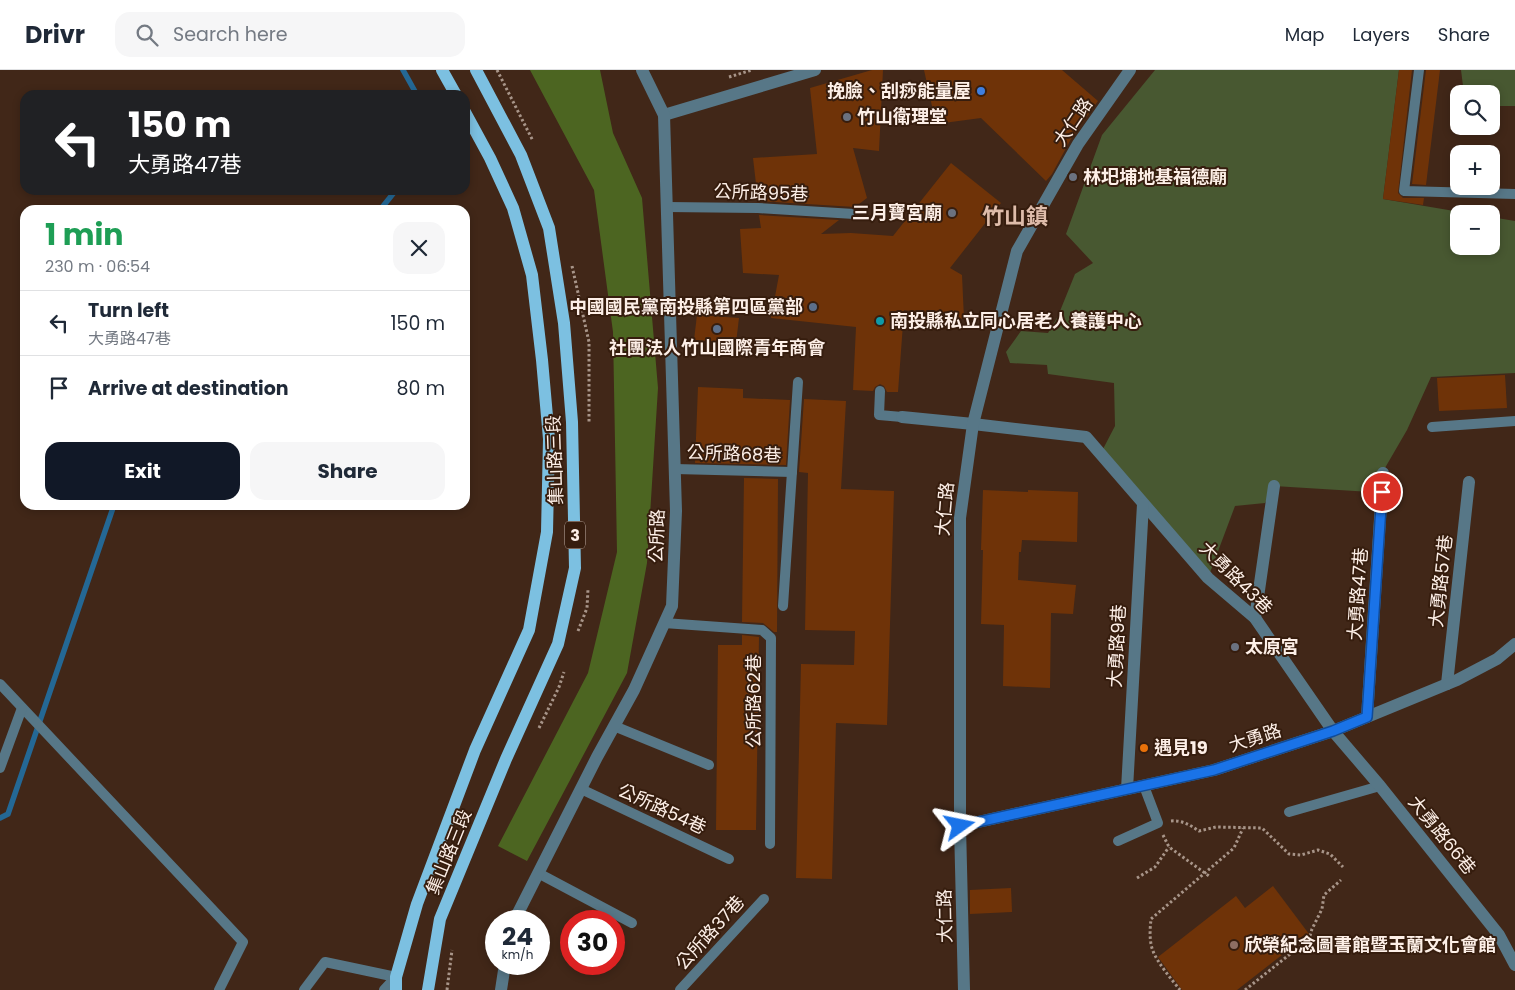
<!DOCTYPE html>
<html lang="en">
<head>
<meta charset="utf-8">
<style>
  :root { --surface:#fff; --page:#f6f6f7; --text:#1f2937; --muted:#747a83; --line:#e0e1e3; --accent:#111827 }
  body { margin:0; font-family:Poppins,"Noto Sans TC",sans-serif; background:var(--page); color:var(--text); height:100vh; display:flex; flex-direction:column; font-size:19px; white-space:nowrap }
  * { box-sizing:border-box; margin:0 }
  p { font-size:16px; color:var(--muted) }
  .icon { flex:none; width:28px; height:28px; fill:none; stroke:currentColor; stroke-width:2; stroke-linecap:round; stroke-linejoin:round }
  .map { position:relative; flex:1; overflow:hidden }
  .details { position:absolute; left:20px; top:135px; width:450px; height:305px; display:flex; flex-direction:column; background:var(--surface); border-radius:15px; box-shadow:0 2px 8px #0003 }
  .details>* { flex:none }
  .banner { position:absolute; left:20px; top:20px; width:450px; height:105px; border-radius:15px; box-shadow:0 2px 8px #0003; background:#202124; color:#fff; overflow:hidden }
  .controls { position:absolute; left:1450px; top:15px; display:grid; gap:10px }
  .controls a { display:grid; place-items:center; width:50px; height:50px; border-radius:10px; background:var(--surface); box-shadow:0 2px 8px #0003; font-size:25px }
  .speed { position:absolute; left:485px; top:840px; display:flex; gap:10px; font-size:25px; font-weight:700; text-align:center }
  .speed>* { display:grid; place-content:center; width:65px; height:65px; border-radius:50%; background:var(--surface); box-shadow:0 2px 8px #0003; line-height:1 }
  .speed small { font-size:12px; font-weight:400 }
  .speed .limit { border:8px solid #d22; background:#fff; color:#111 }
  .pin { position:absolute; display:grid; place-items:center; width:42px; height:42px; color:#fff; margin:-21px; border:2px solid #fff; border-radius:50%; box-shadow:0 1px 5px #0007 }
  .me { position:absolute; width:55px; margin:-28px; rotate:78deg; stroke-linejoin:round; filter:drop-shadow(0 0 4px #0008) }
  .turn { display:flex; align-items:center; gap:18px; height:105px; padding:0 25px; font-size:22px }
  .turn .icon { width:65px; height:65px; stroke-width:2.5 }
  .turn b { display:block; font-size:35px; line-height:42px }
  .round { display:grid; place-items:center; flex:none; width:52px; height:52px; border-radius:15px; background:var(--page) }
  .headline { display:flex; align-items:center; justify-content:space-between; height:85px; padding:0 25px }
  h1 { font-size:30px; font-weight:700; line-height:38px; color:#1e9e55 }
  .primary-button { display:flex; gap:10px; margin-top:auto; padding:10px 25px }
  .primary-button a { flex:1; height:58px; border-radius:15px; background:var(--accent); color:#fff; font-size:20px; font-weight:700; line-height:58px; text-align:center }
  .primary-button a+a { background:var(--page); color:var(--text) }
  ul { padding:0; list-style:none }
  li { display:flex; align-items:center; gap:15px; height:65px; padding:0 25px; border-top:1px solid var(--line) }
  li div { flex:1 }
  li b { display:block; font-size:19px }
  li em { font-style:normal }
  header { display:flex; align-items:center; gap:30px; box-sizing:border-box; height:70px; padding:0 25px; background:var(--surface); border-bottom:1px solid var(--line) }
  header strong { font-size:24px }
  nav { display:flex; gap:28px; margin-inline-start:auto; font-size:18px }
  .search { width:350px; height:45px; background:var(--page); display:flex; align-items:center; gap:12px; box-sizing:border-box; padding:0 18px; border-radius:15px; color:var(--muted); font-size:19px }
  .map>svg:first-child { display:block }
  .green { fill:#485831 }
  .forest { fill:#4c6521 }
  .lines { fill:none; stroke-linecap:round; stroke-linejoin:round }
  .stream { stroke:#246895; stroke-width:5.5 }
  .building { fill:#6f3308 }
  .path { stroke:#a89589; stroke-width:3; stroke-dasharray:2.5 2.5; stroke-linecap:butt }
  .lane { stroke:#577787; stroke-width:10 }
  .street { stroke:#577787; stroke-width:12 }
  .primary { stroke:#7cc0e1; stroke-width:12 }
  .route-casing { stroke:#114b97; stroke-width:12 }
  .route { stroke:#1a73e8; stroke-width:9 }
  .shop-dot { fill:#3f7fe0; stroke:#361d0e; stroke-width:2 }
  .worship-dot { fill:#6b7280; stroke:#361d0e; stroke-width:2 }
  .service-dot { fill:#5c6f8a; stroke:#361d0e; stroke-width:2 }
  .culture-dot { fill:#0f9aa8; stroke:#361d0e; stroke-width:2 }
  .food-dot { fill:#e8710a; stroke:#361d0e; stroke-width:2 }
  .education-dot { fill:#8d6e63; stroke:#361d0e; stroke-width:2 }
  .labels { text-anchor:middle; stroke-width:4; stroke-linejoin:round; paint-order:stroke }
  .shield { fill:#361d0e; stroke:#c1b0a6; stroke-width:1 }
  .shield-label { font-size:16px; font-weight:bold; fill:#fdefe7 }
  .poi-label { font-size:18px; font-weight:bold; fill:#fdefe7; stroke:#361d0e; text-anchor:start }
  .street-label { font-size:18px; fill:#fdefe7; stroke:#361d0e }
  .district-label { font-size:22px; font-weight:bold; fill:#debcaa; stroke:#361d0e }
</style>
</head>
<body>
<header>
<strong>Drivr</strong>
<div class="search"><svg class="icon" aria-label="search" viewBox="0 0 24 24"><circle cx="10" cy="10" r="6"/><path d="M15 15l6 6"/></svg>Search here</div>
<nav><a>Map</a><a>Layers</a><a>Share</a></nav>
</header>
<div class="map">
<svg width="1515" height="920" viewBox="0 0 1515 920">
  <rect width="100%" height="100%" fill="#412718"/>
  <g class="green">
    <polygon points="1155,0 1399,0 1383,129 1472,144 1459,144 1459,176 1491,176 1491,147 1515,151 1515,303 1431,307 1407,360 1371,422 1274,416 1265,433 1235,436 1208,508 1103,379 1115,356 1114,313 1048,304 1047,295 1010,293 1006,282 1021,261 1048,263 1058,246 1075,204 1093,193 1066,164 1102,65"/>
    <polygon points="1461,0 1515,0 1515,36 1491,36 1491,24 1464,24"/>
  </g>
  <polygon class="forest" points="530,0 600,0 613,63 642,128 658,318 647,493 627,603 527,791 498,776 588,603 617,482 613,262 594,120"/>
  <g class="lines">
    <g class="stream">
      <polyline points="403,0 417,25"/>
      <polyline points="380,140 396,120"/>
      <polyline points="0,748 8,744 114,435"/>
    </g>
  </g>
  <g class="building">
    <polygon points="872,0 883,0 879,81 853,78 867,128 855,137 758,131 753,88 817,84 810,18"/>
    <polygon points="924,0 1062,0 1098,31 1071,69 1052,104 1046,111 981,48 936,54"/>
    <polygon points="1399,0 1412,0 1398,123 1403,128 1424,128 1423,135 1383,129"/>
    <polygon points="1426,0 1440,0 1426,115 1412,114"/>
    <polygon points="951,93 1001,133 950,198 962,205 964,249 904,240 898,322 887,322 884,316 880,314 875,317 873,321 853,320 856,257 771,248 779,205 743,203 740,159 761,158 759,145 839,150 821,164 851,163 893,166"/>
    <polygon points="697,245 739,248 736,273 694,270"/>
    <polygon points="1505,305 1507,338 1439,341 1437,308"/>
    <polygon points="698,317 743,319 743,328 790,330 786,395 695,393"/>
    <polygon points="804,329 846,331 841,419 894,421 887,655 836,653 832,809 796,808 801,594 854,595 855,561 805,560 808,403 799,402"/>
    <polygon points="744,408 778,409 777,562 774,562 763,553 742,552"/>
    <polygon points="983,420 1028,422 1028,420 1078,422 1077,472 1022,470 1021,482 1019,482 1018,510 1076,515 1073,544 1051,543 1050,618 1003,616 1004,555 981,554 983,480 981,480"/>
    <polygon points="742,565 759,567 756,760 716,760 718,575 742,575"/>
    <polygon points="1273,816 1309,864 1237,920 1182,920 1158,887 1236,826 1245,838"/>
    <polygon points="1011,818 1012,842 970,844 970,820"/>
  </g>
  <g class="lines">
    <g class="path">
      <polyline points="497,0 533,71"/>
      <polyline points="729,7 752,0"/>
      <polyline points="572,196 589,272 589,353"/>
      <polyline points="578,561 587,538 588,519"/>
      <polyline points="539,658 559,617 564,602"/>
      <path d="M1171,751C1182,750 1190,755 1199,761L1216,757L1262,758L1289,784L1301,785L1318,780L1330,784L1343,797"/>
      <polyline points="1163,765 1169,777 1209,806"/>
      <polyline points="1137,808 1155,797 1169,777"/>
      <polyline points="447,920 452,880"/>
      <path d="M1180,920C1172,910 1157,892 1153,881C1149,871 1150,859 1151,849L1234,778L1243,758"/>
      <polyline points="1245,920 1309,869 1312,859 1322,839 1324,825 1341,810"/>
    </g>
    <g class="lane">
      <polyline points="1419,0 1404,121 1515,124"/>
      <polyline points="667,137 758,138 854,144"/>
      <polyline points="880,321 879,345 902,347"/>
      <polyline points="1432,357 1515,351"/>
      <polyline points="675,399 792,402"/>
      <polyline points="783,536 798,312"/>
      <polyline points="664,553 762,560 771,568 770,774"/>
      <polyline points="0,614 243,872 219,920"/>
      <polyline points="614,656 709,695"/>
      <polyline points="0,698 22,638"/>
      <polyline points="581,719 729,789"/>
      <polyline points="1289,742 1380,716"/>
      <polyline points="1118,771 1158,753 1144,716"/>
      <polyline points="538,803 632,853"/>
      <polyline points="304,920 325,892 396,907"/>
      <polyline points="384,920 396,907"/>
      <polyline points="680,920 764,829"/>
    </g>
    <g class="street">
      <polyline points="664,45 815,0"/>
      <polyline points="902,347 973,354 1086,367 1208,508 1255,548 1333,661 1380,716 1499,865 1515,895"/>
      <polyline points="1255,548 1274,416"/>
      <polyline points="1447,614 1469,412"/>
      <polyline points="1367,647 1383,403"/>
      <polyline points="1127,719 1143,434"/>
      <polyline points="960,756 1214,700 1333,661 1457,610 1497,589 1515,574"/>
      <polyline points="514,851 597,687 634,620 672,536 676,441 664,45 642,0"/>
      <polyline points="501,920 505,894"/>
      <polyline points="964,920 960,756 960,448 973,354 1017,181 1078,74 1130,0"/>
    </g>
    <g class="primary">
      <polyline points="442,0 456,25"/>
      <polyline points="396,920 396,907 417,834 475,680 529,560 547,462 549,369 542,290 532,205 513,138 490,88 465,42"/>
      <polyline points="428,920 440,849 506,689 558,574 575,498 572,352 564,253 549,158 521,85 476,0"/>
    </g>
  </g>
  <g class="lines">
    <defs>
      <polyline id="route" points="960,756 1214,700 1333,661 1367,647 1382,422"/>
    </defs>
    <use href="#route" class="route-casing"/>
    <use href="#route" class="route"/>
  </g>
  <circle class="shop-dot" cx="981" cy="21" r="5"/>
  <g class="worship-dot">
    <circle cx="847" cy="47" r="5"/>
    <circle cx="1073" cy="107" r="5"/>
    <circle cx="952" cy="143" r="5"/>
    <circle cx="1235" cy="577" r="5"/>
  </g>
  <g class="service-dot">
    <circle cx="813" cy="237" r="5"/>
    <circle cx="717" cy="259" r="5"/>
  </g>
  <circle class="culture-dot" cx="880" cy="251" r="5"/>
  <circle class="food-dot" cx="1144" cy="678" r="5"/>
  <circle class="education-dot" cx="1234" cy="875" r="5"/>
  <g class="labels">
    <rect class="shield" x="565" y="451.5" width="20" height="27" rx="4"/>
    <g class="shield-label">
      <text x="575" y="471">3</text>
    </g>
    <g class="poi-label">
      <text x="971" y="27" text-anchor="end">挽臉、刮痧能量屋</text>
      <text x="857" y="53">竹山衛理堂</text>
      <text x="1083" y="113">林圯埔地基福德廟</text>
      <text x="942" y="149" text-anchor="end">三月寶宮廟</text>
      <text x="803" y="243" text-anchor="end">中國國民黨南投縣第四區黨部</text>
      <text x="890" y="257">南投縣私立同心居老人養護中心</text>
      <text x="717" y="284" text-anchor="middle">社團法人竹山國際青年商會</text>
      <text x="1245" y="583">太原宮</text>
      <text x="1154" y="684">遇見19</text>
      <text x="1244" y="881">欣榮紀念圖書館暨玉蘭文化會館</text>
    </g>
    <g class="street-label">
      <text transform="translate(1073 52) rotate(-56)" y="6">大仁路</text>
      <text transform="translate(761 123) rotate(2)" y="6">公所路95巷</text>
      <text transform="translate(734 384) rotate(2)" y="6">公所路68巷</text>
      <text transform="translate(555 390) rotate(-92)" y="6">集山路三段</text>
      <text transform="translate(945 439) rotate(-85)" y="6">大仁路</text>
      <text transform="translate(657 466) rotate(-88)" y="6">公所路</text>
      <text transform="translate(1236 508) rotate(45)" y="6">大勇路43巷</text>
      <text transform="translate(1441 511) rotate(-84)" y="6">大勇路57巷</text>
      <text transform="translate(1358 524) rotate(-86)" y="6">大勇路47巷</text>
      <text transform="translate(1117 576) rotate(-87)" y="6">大勇路9巷</text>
      <text transform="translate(754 631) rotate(-90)" y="6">公所路62巷</text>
      <text transform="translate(1255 668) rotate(-18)" y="6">大勇路</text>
      <text transform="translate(662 739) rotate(25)" y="6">公所路54巷</text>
      <text transform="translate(1442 765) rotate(51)" y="6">大勇路66巷</text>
      <text transform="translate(449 782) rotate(-68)" y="6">集山路三段</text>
      <text transform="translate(945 846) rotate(-91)" y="6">大仁路</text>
      <text transform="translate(710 863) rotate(-48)" y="6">公所路37巷</text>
    </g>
    <g class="district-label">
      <text x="1015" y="154">竹山鎮</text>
    </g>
  </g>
</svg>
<div class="controls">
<a><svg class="icon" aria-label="search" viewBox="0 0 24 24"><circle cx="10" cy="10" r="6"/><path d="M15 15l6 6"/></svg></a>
<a>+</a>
<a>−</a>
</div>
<div class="speed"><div>24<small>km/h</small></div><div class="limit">30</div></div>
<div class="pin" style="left:1382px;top:422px;background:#d93025"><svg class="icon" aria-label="arrive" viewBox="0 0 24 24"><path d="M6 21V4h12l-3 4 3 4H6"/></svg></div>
<svg class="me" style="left:960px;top:756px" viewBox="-20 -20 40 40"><path d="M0-17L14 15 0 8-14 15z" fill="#1a73e8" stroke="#fff" stroke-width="4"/></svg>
<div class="banner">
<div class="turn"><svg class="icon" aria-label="left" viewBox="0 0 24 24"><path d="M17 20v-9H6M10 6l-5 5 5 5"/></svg><div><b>150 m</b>大勇路47巷</div></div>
</div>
<section class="details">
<div class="headline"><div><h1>1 min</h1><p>230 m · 06:54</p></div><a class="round"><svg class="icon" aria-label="close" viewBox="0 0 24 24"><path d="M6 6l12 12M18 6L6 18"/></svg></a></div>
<ul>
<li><svg class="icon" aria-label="left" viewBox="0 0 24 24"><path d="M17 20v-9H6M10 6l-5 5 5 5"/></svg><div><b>Turn left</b><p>大勇路47巷</p></div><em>150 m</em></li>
<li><svg class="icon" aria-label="arrive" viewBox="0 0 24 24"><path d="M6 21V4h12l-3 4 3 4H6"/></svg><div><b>Arrive at destination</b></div><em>80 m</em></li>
</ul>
<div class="primary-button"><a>Exit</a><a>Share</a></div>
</section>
</div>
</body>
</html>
